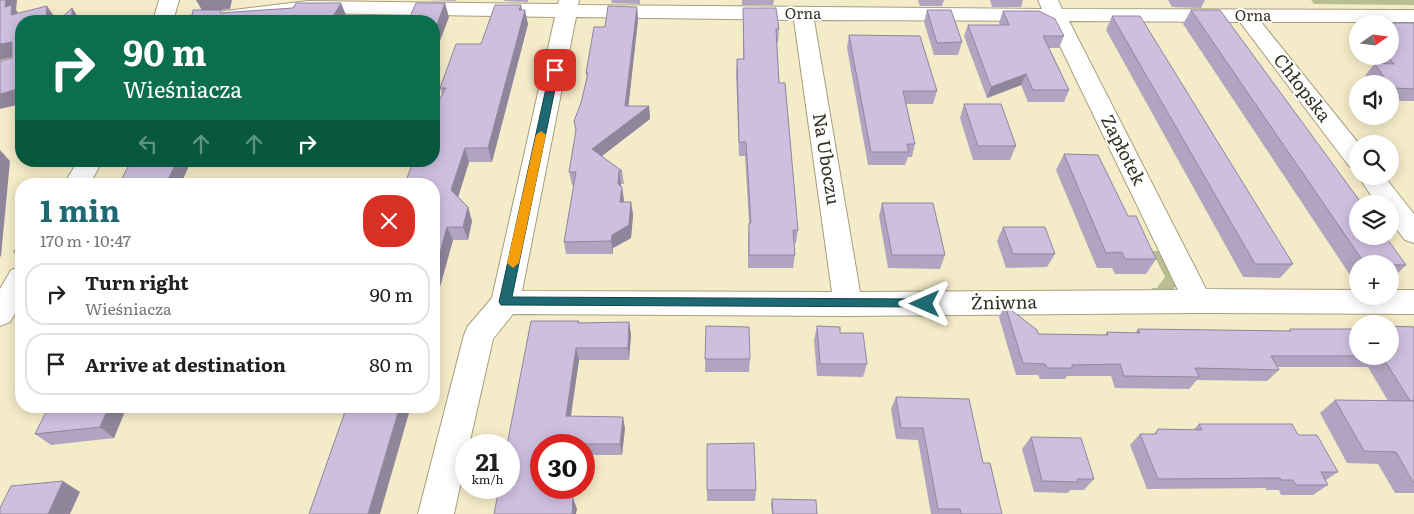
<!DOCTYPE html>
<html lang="en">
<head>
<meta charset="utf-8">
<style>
  :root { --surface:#fff; --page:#f2f2f2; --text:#202124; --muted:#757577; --line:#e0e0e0; --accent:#1e6972 }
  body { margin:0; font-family:Literata,serif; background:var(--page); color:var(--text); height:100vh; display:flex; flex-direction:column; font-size:19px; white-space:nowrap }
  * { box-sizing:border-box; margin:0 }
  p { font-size:16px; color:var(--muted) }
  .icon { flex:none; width:28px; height:28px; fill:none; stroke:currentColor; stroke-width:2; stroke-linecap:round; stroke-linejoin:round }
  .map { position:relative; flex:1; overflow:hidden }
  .panel { position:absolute; left:15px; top:178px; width:425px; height:235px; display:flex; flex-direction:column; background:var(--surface); border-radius:20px; box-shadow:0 2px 12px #0003 }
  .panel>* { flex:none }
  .top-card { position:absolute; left:15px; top:15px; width:425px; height:152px; border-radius:20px; box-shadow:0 2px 12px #0003; background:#0b6e4f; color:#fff; overflow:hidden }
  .needle { width:32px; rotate:76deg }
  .buttons { position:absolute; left:1349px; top:15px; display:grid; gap:10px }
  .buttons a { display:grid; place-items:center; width:50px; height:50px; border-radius:50%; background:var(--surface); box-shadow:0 2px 12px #0003; font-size:25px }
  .speed { position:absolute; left:455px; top:434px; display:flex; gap:10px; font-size:25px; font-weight:700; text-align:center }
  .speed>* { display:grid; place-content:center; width:65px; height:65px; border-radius:50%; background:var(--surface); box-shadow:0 2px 12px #0003; line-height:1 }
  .speed small { font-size:12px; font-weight:400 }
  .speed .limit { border:8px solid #d22; background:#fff; color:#111 }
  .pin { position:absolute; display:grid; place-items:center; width:42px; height:42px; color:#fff; margin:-21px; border-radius:10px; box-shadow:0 2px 8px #0006 }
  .me { position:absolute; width:55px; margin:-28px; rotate:270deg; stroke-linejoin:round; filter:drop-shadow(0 0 4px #0008) }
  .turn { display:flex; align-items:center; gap:18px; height:105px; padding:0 25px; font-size:22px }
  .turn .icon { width:65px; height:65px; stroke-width:2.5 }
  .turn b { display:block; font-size:35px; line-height:42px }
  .lanes { display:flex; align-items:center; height:48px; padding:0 25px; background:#0003; justify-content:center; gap:25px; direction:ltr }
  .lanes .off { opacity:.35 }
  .round { display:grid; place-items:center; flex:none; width:52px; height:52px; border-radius:20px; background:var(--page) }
  .headline { display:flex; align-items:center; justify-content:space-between; height:85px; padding:0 25px }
  h1 { font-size:30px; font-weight:700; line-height:38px; color:var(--accent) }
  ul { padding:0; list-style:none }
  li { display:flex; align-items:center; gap:15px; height:62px; margin:0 10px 8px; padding:0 15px; border:2px solid var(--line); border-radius:20px }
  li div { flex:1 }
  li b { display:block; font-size:19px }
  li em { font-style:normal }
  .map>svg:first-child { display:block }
  .green { fill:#b8bd92 }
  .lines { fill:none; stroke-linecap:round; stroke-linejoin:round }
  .street-casing { stroke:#a79e7d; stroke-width:2 }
  .path { stroke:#9c967d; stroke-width:4; stroke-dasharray:4.5 4.5; stroke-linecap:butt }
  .street { fill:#fff; fill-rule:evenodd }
  .wall { fill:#b1a4c0 }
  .shaded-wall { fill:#90869c }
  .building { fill:#cebfdf; stroke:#90869c }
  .route { fill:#1e6972; stroke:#14444a }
  .slow { fill:#f59e0b }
  .labels { text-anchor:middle; stroke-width:4; stroke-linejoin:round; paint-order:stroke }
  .far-street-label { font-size:15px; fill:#353124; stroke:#fff }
  .street-label { font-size:18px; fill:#353124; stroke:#fff }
</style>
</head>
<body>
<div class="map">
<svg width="1414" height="514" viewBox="0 0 1414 514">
  <rect width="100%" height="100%" fill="#f4ebc8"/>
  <g class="green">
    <polygon points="1311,0 1414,0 1414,5 1314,4"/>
    <polygon points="1152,251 1164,251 1178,283 1170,294 1157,294 1151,288 1157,288 1165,277"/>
  </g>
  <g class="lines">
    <defs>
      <g id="street">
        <polygon points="159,0 179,0 173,21 153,21"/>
        <path d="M559,0H579L578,5L1042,9L1038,0H1058L1062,9L1414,10V22H1261L1359,144L1358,168L1349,166L1240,22L1069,21L1206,289L1358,290V296H1390V290H1414V314L1198,313L848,316L513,314L493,339L469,445H466V458L454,514H418L464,335L468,326L492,298L555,17L308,13L241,21H183L186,17L193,15L308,1L558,4ZM576,17L794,20L832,292L522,291ZM814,20L1048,21L1178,290L860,292Z"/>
        <polygon points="78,161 102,161 90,184 64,184"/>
        <polygon points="1358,176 1384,176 1414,214 1414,243 1405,240 1390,221 1390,204 1377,204"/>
        <polygon points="21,267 21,303 10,322 0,326 0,289 11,270"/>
      </g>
    </defs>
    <use href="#street" class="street-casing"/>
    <polyline class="path" points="15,253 21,242"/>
    <use href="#street" class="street"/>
  </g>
  <g class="wall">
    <polygon points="427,0 456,0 455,1"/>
    <polygon points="504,0 528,0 528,2 504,1"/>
    <polygon points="611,0 640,0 640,4 612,3"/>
    <polygon points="742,0 774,0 773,5 742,5"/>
    <polygon points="918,0 944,0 942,6 920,6"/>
    <polygon points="990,0 1023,0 1021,7 992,7"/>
    <polygon points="1168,0 1205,0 1201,8 1172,7"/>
    <polygon points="521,5 522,10 528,24 492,162 469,162 458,197 468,207 472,221 468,240 453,240 434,308 442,94 440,88 481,44"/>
    <polygon points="637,7 638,20 628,106 649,106 650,119 602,156 622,171 624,184 621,184 621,186 622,187 623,202 631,202 633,215 631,238 613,248 613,254 566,254 564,242 574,185 572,185 569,172 576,132 574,121 581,103 587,79 586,73 605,27"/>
    <polygon points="743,8 779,29 778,43 777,43 779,83 798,230 796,243 794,243 795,255 793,268 748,268 748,236 749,223 745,156 739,156 736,72 737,59 743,59"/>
    <polygon points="927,10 962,42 958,55 934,55 924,22"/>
    <polygon points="1191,10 1406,265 1392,279 1390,279 1390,264 1358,264 1358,278 1352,278 1183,24"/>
    <polygon points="1003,11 1064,36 1059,48 1049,48 1069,90 1064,102 1028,102 1021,85 987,98 964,36 968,25 1000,25 999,23"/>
    <polygon points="1112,16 1293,264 1280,278 1243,277 1106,30"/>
    <polygon points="449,17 439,43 434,43 434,21"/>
    <polygon points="1368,23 1414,23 1414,101 1390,101 1390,84 1370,84 1365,76 1374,64 1366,56 1390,56 1390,24 1368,24"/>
    <polygon points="1358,34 1358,47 1353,41"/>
    <polygon points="849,35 937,91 933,104 906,104 915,144 912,157 908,157 905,165 868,165 847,48"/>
    <polygon points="964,104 1016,146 1010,160 973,160 960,118"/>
    <polygon points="1064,154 1128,216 1156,259 1146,274 1115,274 1112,268 1097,268 1056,170"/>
    <polygon points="882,203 945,255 940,269 888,268 879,216"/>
    <polygon points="1003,227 1055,254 1047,267 1006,268 997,241"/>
    <polygon points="1005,305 1038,334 1105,335 1107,332 1135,333 1138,329 1288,331 1290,329 1358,329 1358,356 1390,356 1414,327 1414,493 1395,493 1378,464 1347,463 1320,413 1335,400 1388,401 1368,367 1278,367 1279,370 1267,381 1197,380 1189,389 1115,388 1111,376 1067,376 1065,379 1040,379 1038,375 1016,375 999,317"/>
    <polygon points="579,321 579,323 629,322 631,335 629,360 579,360 571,416 625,428 622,455 584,455 584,445 541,445 541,488 569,488 568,493 577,509 494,514"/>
    <polygon points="706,326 750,359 749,372 705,372"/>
    <polygon points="817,326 840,333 867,364 863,377 817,376 814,340"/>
    <polygon points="896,397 983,463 1002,514 931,514 918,440 896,439 891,409"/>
    <polygon points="49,406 127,406 114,438 51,445 35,434"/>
    <polygon points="1199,424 1298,435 1338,472 1326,480 1328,485 1313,495 1281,495 1279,490 1266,490 1266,488 1147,489 1130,445 1140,434 1154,434 1158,429 1193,430"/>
    <polygon points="1031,437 1094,479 1084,490 1070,490 1068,493 1034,492 1022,449"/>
    <polygon points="707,444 756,490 755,501 707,501"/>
    <polygon points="772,499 817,514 772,514 771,505"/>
  </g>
  <g class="shaded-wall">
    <polygon points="6,0 17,0 16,10 22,18 21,27 5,7"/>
    <polygon points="196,0 232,0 230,9 203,12"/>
    <polygon points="341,3 346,15 343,21 330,21"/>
    <polygon points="445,3 449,17 439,43 435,29"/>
    <polygon points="521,5 523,18 525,10 528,24 492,162 488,148"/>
    <polygon points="47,6 56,19 56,21 46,21"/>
    <polygon points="637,7 638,20 627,119 625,106"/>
    <polygon points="72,8 81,21 72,21"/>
    <polygon points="12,42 21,55 0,60 0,44"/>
    <polygon points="1026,74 1021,85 987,98 991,87"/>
    <polygon points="21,88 21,104 0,109 0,94"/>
    <polygon points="649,106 650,119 594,162 592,149"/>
    <polygon points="465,148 469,162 456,204 451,190"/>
    <polygon points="0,150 10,161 1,256 0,257"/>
    <polygon points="177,161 191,161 181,184 166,184"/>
    <polygon points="619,171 621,184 620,197 618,184"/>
    <polygon points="622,187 624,200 622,215 620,202"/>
    <polygon points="631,202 633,215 631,238 613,248 613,254 611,241 612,235"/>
    <polygon points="468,207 472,221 468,240 463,227"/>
    <polygon points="447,227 453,240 434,308 434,275"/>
    <polygon points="629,322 631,335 629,360 628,348"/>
    <polygon points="576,348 579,360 569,427 566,416"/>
    <polygon points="109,406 127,406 114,438 100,427"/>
    <polygon points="400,406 411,406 380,514 368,514"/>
    <polygon points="623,417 625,428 622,455 620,444"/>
    <polygon points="63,481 80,492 70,514 48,514"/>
    <polygon points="564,488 569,488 567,500 564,489"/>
    <polygon points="573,498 577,509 576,514 572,514"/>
  </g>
  <g class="building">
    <polygon points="0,0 6,0 5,7 12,5 11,15 47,6 46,21 21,21 21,88 0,94 0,61 12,58 12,42 0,44"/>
    <polygon points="296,3 341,3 330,21 191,21 193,10 221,10 220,13 293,8"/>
    <polygon points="416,3 445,3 435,29 434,29 434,21 408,21"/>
    <polygon points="495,5 521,5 519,10 525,10 488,148 465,148 451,190 468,207 463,227 447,227 434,275 434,184 405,184 413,161 434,161 434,109 446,88 440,88 456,44 481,44"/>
    <polygon points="608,6 637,7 625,106 649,106 592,149 622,171 619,171 618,184 622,187 620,202 631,202 629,225 612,235 611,241 564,242 576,172 569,172 576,130 574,121 581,103 588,73 586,73 594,27 605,27"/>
    <polygon points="72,8 72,21 58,21"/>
    <polygon points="743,8 776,8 779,29 776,29 779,83 785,83 798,230 793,230 795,255 749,255 749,223 751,223 746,142 739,142 737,59 744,59"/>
    <polygon points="927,10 951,10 962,42 937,43"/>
    <polygon points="1191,10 1220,10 1362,204 1358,204 1358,236 1385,236 1406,265 1390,265 1390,264 1365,264"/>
    <polygon points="1003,11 1039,11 1055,19 1064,36 1043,36 1069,90 1033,90 1026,74 991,87 968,25 1009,25"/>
    <polygon points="1112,16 1140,16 1293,264 1255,264"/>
    <polygon points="1368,23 1414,23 1414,89 1392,88 1390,85 1390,84 1389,84 1374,63 1394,64 1387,56 1390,56 1390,24 1370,24"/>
    <polygon points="849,35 920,36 937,91 903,91 915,144 907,144 909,152 871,152"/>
    <polygon points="964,104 1001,104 1016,146 978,146"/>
    <polygon points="1064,154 1098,155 1128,216 1136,216 1156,259 1125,259 1122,252 1106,253"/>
    <polygon points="131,161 177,161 166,184 119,184"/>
    <polygon points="882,203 933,203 945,255 892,255"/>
    <polygon points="1003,227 1045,227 1055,254 1013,254"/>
    <polygon points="1005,305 1037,330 1038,334 1108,335 1107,332 1140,333 1138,329 1291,331 1290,329 1358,329 1358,356 1271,356 1279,370 1195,368 1199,377 1124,376 1120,364 1072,365 1072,368 1047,368 1045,364 1023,363"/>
    <polygon points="531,321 579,321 578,323 629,322 628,348 576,348 566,416 623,417 620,444 570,444 570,445 541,445 541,488 564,488 564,489 573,498 572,514 494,514 499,488 509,488 509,445 507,445"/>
    <polygon points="706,326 749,327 750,359 705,359"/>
    <polygon points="817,326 840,327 840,333 863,333 867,364 820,364"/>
    <polygon points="1390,326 1414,327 1414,401 1410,401 1382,356 1390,356"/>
    <polygon points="896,397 969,399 983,463 990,463 1002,514 961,514 960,509 938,509 923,428 901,428"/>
    <polygon points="1335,400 1414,401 1414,482 1413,482 1396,452 1364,451"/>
    <polygon points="49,406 109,406 100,427 35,434"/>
    <polygon points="347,406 400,406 368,514 309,514"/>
    <polygon points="1199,424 1292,424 1298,435 1317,435 1338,472 1321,472 1328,485 1296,485 1293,480 1281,480 1280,478 1158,479 1140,434 1156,434 1158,429 1202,430"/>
    <polygon points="1031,437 1081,438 1094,479 1077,479 1078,482 1042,481"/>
    <polygon points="754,443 756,490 707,490 707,444"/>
    <polygon points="63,481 48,514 0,514 0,508 11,486"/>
    <polygon points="772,499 816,500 817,514 773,514"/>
  </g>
  <polygon class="route" points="555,67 559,70 512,297 925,299 930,300 931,304 930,307 501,305 499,302 550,70"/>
  <polygon class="slow" points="541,131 546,135 519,263 513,268 507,263 536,135"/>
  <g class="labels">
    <g class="far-street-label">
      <text x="803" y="19">Orna</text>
      <text x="1253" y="21">Orna</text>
    </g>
    <g class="street-label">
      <text transform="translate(1302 88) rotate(52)" y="6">Chłopska</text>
      <text transform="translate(1123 150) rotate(63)" y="6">Zapłotek</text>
      <text transform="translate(826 159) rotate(81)" y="6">Na Uboczu</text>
      <text transform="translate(1004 303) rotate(-1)" y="6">Żniwna</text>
    </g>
  </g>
</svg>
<div class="buttons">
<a><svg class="needle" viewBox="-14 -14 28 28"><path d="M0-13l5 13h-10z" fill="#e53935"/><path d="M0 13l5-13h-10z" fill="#757577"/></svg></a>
<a><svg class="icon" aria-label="sound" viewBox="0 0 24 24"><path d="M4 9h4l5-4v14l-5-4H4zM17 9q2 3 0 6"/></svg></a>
<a><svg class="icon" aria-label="search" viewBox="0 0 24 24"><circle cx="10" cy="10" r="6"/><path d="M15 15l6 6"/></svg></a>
<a><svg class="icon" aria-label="layers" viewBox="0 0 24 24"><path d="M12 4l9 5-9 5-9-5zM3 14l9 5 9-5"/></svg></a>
<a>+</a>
<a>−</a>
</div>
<div class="speed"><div>21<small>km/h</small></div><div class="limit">30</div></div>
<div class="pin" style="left:555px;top:70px;background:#d93025"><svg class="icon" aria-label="arrive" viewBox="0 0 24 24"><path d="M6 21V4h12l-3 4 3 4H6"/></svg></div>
<svg class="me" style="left:925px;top:304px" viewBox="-20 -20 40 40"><path d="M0-17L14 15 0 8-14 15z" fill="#1e6972" stroke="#fff" stroke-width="4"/></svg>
<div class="top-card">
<div class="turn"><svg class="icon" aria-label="right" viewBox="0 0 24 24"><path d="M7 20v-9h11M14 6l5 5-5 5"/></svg><div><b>90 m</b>Wieśniacza</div></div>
<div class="lanes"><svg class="icon off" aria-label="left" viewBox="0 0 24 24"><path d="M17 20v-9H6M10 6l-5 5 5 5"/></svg><svg class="icon off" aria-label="ahead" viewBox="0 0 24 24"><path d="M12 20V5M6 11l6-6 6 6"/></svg><svg class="icon off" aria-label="ahead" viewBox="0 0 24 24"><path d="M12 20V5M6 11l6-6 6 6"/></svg><svg class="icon" aria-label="right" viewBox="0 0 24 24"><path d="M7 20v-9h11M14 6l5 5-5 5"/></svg></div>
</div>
<section class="panel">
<div class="headline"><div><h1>1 min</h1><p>170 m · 10:47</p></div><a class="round" style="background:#d93025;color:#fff"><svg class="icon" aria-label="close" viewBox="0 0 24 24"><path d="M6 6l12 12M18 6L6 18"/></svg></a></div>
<ul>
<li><svg class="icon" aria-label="right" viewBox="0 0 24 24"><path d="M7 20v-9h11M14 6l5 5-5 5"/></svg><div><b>Turn right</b><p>Wieśniacza</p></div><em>90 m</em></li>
<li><svg class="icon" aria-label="arrive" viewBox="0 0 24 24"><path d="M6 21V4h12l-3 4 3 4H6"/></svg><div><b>Arrive at destination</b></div><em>80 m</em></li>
</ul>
</section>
</div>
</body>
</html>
